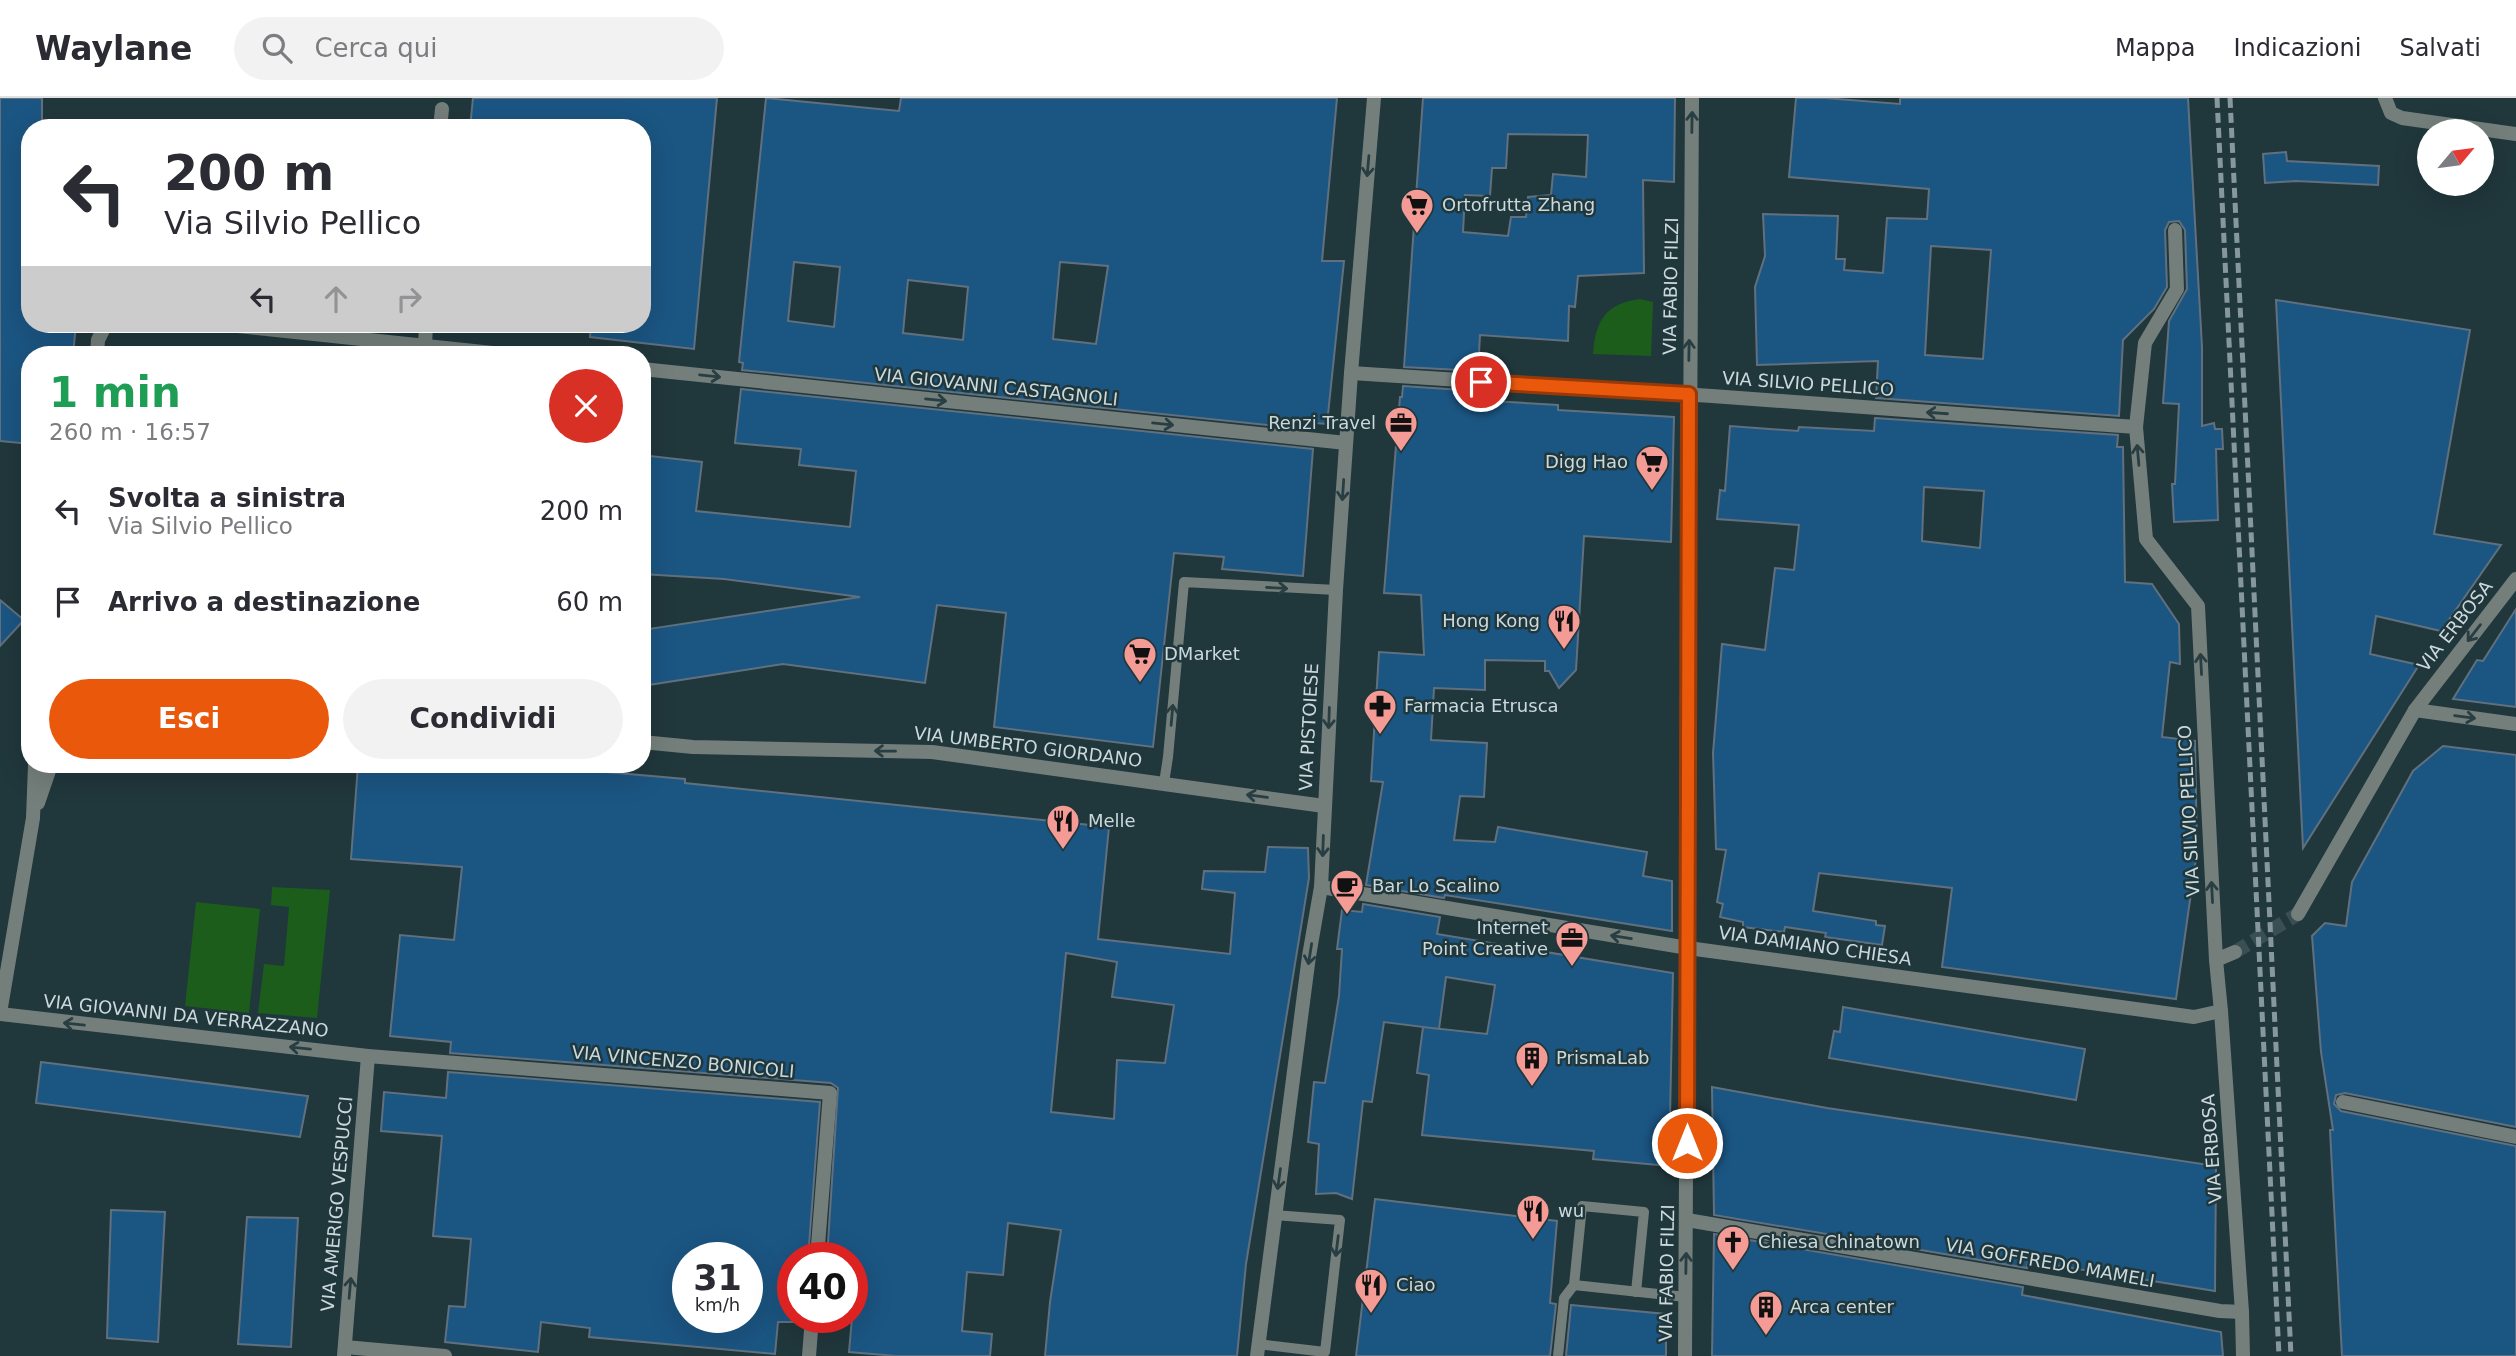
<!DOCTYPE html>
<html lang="it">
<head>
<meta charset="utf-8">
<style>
  :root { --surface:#fff; --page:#f2f2f3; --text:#2b2b33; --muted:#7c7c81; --line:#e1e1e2; --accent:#ea580c }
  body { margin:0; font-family:"DejaVu Sans",sans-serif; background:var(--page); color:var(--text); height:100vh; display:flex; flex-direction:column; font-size:26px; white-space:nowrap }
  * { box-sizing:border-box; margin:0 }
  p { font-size:23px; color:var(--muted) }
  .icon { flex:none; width:38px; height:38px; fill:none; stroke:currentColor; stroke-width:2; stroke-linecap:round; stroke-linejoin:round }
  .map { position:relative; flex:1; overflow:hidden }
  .side { position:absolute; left:21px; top:248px; width:630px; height:427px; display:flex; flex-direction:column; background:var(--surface); border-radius:28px; box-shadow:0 7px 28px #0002 }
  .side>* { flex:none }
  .top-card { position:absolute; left:21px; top:21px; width:630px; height:214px; border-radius:28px; box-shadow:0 7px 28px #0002; background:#fff; color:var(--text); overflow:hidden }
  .needle { width:46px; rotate:61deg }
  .tools { position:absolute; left:2417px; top:21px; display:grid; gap:14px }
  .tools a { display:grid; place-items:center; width:77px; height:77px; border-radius:50%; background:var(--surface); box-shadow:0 7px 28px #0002; font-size:35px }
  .speed { position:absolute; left:672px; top:1144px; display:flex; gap:14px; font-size:35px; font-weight:700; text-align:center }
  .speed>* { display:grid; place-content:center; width:91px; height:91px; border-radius:50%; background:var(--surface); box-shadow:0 7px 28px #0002; line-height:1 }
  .speed small { font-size:18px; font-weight:400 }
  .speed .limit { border:10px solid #d22; background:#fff; color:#111 }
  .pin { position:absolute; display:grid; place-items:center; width:60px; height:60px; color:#fff; margin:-30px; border:4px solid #fff; border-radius:50%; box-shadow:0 2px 7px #0007 }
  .me { position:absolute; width:77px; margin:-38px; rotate:0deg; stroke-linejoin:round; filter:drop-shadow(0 0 5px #0008) }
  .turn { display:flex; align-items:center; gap:24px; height:147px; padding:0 28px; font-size:32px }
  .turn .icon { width:91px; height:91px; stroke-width:2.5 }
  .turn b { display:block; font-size:49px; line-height:60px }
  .lanes { display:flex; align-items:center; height:66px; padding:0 28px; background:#0003; justify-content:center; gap:35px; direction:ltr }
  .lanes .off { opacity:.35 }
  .round { display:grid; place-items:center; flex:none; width:74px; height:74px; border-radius:37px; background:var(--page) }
  .summary { display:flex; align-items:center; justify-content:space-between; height:119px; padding:0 28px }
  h1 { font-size:42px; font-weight:600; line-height:52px; color:#1e9e55 }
  .button { display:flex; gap:14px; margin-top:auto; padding:14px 28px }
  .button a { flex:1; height:80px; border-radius:42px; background:var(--accent); color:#fff; font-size:28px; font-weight:600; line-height:80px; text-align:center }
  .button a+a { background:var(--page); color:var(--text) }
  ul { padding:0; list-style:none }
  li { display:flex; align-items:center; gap:21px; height:91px; padding:0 28px }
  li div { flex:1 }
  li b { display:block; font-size:26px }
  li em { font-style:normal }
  header { display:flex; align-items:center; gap:42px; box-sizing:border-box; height:98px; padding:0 35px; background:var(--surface); border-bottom:2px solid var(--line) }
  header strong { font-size:33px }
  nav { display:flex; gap:38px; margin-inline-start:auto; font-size:24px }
  .search { width:490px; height:63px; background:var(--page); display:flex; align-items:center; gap:18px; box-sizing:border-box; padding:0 24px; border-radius:38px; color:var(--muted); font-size:26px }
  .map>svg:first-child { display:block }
  .green { fill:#1d5d1c }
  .building { fill:#1b5582; stroke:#60707e; stroke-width:2; fill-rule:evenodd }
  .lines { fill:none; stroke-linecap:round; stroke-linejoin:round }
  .minor-tunnel { stroke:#3a4f54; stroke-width:14; stroke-dasharray:14 7; stroke-linecap:butt }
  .service { stroke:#747f7c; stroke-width:10 }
  .minor { stroke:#747f7c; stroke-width:14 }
  .tertiary { stroke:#747f7c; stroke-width:14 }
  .rail { stroke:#87989c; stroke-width:5; stroke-dasharray:10 5; stroke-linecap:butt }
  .oneway { stroke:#283e42 }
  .route-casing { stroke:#983908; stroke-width:18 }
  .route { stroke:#ea580c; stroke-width:12 }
  .labels { text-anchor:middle; stroke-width:5; stroke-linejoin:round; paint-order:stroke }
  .poi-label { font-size:18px; fill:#ccd9dc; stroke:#20373c; text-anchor:start }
  .street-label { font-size:18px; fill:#ccd9dc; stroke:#20373c }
</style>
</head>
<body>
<header>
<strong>Waylane</strong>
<div class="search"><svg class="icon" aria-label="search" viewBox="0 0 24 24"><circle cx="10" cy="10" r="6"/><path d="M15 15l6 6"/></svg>Cerca qui</div>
<nav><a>Mappa</a><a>Indicazioni</a><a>Salvati</a></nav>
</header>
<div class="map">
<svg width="2516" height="1258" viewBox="0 0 2516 1258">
  <rect width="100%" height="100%" fill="#20373c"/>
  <g class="green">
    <path d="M1640,201L1653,204L1651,258L1593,256C1595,223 1606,205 1640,201Z"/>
    <polygon points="272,789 330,792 317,920 258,915 264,866 284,868 289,809 271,807"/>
    <polygon points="196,804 260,811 249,915 185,908"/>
  </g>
  <g class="building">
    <polygon points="0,0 42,0 42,30 30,30 30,226 76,226 73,257 30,257 30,346 0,343"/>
    <polygon points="473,0 717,0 694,251 590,239 591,226 642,226 642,30 470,30"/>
    <path d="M766,0L899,13L901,0H1337L1322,163H1344L1327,326L1315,325L1314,332L742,272L743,265L739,264ZM794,164L840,169L834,229L788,223ZM1060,164L1108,168L1096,246L1053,241ZM908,182L968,189L963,242L903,235Z"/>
    <path d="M1423,0H1675L1674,84L1643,82L1644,175L1578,178L1575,209L1569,208L1568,243L1480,237L1478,273L1404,269ZM1508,36L1588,37L1586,79L1553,76L1551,97L1528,99L1526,119H1511L1508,138L1463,134L1465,97L1490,98L1492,70H1506Z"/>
    <path d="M1796,0H1825L1900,6V0H2188L2202,249V328L2214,325L2215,331H2222L2223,351H2216L2218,422L2174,424L2172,386H2175L2179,306L2163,305L2169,223L2187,191L2185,132L2179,123L2169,124L2165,132L2167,189L2154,211L2123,242L2119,318L1876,300L1878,263L1757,267L1755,189L1765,158L1763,116L1838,118L1836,161H1845L1844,172L1883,175L1887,120L1927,121L1929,91L1789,79ZM1931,148L1991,152L1983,261L1925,257Z"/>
    <polygon points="2286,54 2287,63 2379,68 2378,87 2296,83 2265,85 2263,56"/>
    <polygon points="2276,202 2470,232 2434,436 2501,447 2441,533 2376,518 2370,556 2419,567 2303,750"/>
    <polygon points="1403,288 1477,293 1477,302 1558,307 1558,312 1674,319 1671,444 1584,438 1576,572 1559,590 1549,573 1545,573 1545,563 1485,562 1485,592 1434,590 1431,642 1487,645 1484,699 1460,698 1454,742 1495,744 1498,729 1647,754 1643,778 1672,783 1672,833 1445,797 1444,800 1366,787 1383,684 1371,683 1379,554 1424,557 1421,497 1384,495 1400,299 1402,299"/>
    <polygon points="741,291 1313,351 1303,478 1222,471 1224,459 1174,455 1153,649 994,629 1006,515 937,507 925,585 783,566 642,588 642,532 860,499 724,481 642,476 642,357 702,364 696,413 850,429 856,373 799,367 801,351 735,345"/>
    <path d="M1875,320L2118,337L2117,349H2123L2125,484L2152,486L2179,526L2180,566L2170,564L2162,639L2195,643L2197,753L2176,901L1942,869L1952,790L1819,775L1813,813L1876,823V827L1885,828L1882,847L1825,839L1826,835L1785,829L1784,834L1743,829V824L1720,819L1723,806L1717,804L1726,752L1716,751L1713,655L1722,546L1765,552L1775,470L1794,472L1799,427L1717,421L1720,392L1725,393L1730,328L1798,333L1799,329L1874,333ZM1924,389L1984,393L1980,450L1922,443Z"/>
    <polygon points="0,502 24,522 0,548"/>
    <polygon points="2516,511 2516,609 2453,601 2477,562 2483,563"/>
    <polygon points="2443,648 2516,657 2516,1029 2345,995 2336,997 2334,1006 2341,1013 2516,1048 2516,1258 2342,1258 2330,1032 2333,1032 2321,954 2312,838 2325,825 2346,828 2352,784 2413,673"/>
    <path d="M358,667H526L685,681V685L1109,729L1098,841L1230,856L1235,795L1202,791L1204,773L1265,774L1268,749L1308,750L1309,780L1246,1166L1237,1258H1045L1050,1204L1061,1132L1008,1125L1003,1177L967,1174L962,1233L992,1236L990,1258H896L849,1254L852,1220V1160H827L838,990L831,985L450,955L451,944L390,938L400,837L454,842L462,769L351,761ZM1066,855L1117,864L1112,899L1174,907L1165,965L1117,962L1114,1021L1051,1014Z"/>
    <polygon points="1363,806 1440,819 1437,836 1673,875 1669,1068 1593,1061 1594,1053 1422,1037 1429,977 1417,975 1423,929 1487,936 1492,907 1495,887 1446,879 1439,931 1384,924 1372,1004 1363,1003 1352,1101 1336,1095 1316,1096 1319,1046 1308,1044 1314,984 1325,985 1339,898 1342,851 1337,851 1342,812 1362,814"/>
    <polygon points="1843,909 2085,951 2076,1002 1829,960 1834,933 1840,934"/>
    <polygon points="41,964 308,998 300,1039 36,1005"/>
    <path d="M448,974L820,1004L808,1160H793V1224H778L775,1256L589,1239L590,1230L541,1224L538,1254L445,1244L449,1208L465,1209L471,1141L433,1138L442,1038L381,1033L384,994L446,1000ZM688,1160H747V1220H688Z"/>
    <polygon points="1712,989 1827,1010 2216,1068 2215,1193 2028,1163 2027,1170 1714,1117"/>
    <polygon points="1375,1101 1557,1123 1550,1205 1556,1206 1550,1258 1356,1258"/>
    <polygon points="111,1112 165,1114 158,1244 107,1240"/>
    <polygon points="247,1119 298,1120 291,1249 238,1246"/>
    <polygon points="1714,1136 2023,1189 2022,1197 2221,1234 2223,1258 1712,1258"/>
    <polygon points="1571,1207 1666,1216 1666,1258 1566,1258"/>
  </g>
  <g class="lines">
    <polyline class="minor-tunnel" points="2235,854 2298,816"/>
    <g class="service">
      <polyline points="1164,685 1168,659 1184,484 1336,492"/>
      <polyline points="1574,1187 1582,1108 1644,1114 1636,1194"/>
      <polyline points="1258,1246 1325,1254 1340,1122 1274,1117"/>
      <polyline points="1558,1258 1564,1200 1574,1187 1686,1199"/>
    </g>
    <g class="minor">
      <polyline points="2385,0 2391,15 2402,20 2516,36"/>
      <polyline points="440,30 442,11"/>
      <polyline points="219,226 513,257"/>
      <polyline points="425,248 426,226"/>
      <polyline points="97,257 98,242 106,226"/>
      <polyline points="642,271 1346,345"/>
      <polyline points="1351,275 1712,298 2136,329 2146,441 2198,508 2216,862"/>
      <polyline points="2136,329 2145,245 2177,191 2175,132"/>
      <polyline points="2415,612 2516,626"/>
      <polyline points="642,644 693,649 932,654 1324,708"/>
      <polyline points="38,705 51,667"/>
      <polyline points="1321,789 1688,850 2194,919 2221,913"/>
      <polyline points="2298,816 2415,612 2516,481"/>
      <polyline points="2235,854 2216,862 2221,913 2242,1214 2243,1258"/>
      <polyline points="0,915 33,720 35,667"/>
      <polyline points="0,916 368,958 830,995 817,1160"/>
      <polyline points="2343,1004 2516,1039"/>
      <polyline points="1687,1122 2220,1213 2242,1214"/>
      <polyline points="345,1249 445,1258"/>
      <polyline points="344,1258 368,958"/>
      <polyline points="809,1258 812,1220"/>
    </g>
    <g class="tertiary">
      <polyline points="1257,1258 1309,858 1321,789 1336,492 1351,275 1374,0"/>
      <polyline points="1685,1258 1692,0"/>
    </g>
    <g class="rail">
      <polyline points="2217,0 2279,1258"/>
      <polyline points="2230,0 2291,1258"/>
    </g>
  </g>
  <defs><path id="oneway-shaft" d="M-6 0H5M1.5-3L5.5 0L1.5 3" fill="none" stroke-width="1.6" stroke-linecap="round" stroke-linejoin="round" transform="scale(1.75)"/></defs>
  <g class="oneway">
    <use href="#oneway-shaft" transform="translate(1692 24) rotate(-89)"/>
    <use href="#oneway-shaft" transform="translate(1368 68) rotate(95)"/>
    <use href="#oneway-shaft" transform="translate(1689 252) rotate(-89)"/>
    <use href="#oneway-shaft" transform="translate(710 278) rotate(6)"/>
    <use href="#oneway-shaft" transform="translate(936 302) rotate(6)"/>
    <use href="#oneway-shaft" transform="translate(1937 315) rotate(-176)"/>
    <use href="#oneway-shaft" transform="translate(1163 326) rotate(6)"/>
    <use href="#oneway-shaft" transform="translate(2138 357) rotate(-95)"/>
    <use href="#oneway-shaft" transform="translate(1343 392) rotate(94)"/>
    <use href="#oneway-shaft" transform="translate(1277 490) rotate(3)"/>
    <use href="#oneway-shaft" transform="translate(2474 535) rotate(128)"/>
    <use href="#oneway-shaft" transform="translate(2201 566) rotate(-93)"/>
    <use href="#oneway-shaft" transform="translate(1172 617) rotate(-85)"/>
    <use href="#oneway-shaft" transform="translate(2465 619) rotate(8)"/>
    <use href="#oneway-shaft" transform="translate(1329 620) rotate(92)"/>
    <use href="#oneway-shaft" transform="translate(885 653) rotate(-179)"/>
    <use href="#oneway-shaft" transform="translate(1257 698) rotate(-172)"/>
    <use href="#oneway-shaft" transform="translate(1323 748) rotate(92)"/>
    <use href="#oneway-shaft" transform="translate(2212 794) rotate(-93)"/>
    <use href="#oneway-shaft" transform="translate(1621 839) rotate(-171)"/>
    <use href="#oneway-shaft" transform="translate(1310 856) rotate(99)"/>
    <use href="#oneway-shaft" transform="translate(74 926) rotate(-174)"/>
    <use href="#oneway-shaft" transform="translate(300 950) rotate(-174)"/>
    <use href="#oneway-shaft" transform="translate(1279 1081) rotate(98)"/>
    <use href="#oneway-shaft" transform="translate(1337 1148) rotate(97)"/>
    <use href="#oneway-shaft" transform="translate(1686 1165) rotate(-89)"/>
    <use href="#oneway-shaft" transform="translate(350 1190) rotate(-85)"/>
  </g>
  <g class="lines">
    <defs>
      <polyline id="route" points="1481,284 1689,296 1687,1045"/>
    </defs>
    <use href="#route" class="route-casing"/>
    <use href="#route" class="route"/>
  </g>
  <defs>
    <symbol id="supermarket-pin" viewBox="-11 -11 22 30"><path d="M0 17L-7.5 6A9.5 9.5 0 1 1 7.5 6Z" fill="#f59b96" stroke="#20373c"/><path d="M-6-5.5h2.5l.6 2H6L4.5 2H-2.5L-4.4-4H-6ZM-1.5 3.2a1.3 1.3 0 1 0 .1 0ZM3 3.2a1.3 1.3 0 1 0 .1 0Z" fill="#111"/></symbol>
    <symbol id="office-pin" viewBox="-11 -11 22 30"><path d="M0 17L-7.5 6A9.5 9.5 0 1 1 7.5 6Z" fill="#f59b96" stroke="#20373c"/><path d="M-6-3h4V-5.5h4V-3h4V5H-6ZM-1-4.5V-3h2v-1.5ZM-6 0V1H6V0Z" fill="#111"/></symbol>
    <symbol id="restaurant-pin" viewBox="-11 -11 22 30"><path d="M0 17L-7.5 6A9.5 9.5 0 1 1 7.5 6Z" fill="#f59b96" stroke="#20373c"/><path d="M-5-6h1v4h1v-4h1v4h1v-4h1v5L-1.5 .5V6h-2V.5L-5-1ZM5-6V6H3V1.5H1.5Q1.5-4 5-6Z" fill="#111"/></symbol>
    <symbol id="pharmacy-pin" viewBox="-11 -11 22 30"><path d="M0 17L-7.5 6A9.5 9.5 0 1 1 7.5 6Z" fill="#f59b96" stroke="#20373c"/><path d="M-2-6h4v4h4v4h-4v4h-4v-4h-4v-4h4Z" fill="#111"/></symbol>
    <symbol id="cafe-pin" viewBox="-11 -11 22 30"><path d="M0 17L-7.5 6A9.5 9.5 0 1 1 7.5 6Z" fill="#f59b96" stroke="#20373c"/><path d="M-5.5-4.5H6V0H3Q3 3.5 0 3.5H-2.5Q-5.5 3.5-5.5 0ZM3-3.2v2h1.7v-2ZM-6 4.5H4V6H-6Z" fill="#111"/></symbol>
    <symbol id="building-pin" viewBox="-11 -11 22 30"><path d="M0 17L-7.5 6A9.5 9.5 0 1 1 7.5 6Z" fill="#f59b96" stroke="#20373c"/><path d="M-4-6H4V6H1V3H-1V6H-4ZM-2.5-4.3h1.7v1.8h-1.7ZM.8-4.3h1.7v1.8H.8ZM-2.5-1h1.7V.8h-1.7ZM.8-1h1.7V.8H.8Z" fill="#111"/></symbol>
    <symbol id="church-pin" viewBox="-11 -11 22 30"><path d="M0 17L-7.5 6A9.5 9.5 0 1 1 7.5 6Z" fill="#f59b96" stroke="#20373c"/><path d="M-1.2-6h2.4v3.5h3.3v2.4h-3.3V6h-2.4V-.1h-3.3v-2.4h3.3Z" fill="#111"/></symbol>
  </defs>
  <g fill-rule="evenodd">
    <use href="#supermarket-pin" x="1398" y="88" width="38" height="52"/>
    <use href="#office-pin" x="1382" y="306" width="38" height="52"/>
    <use href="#supermarket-pin" x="1633" y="345" width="38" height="52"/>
    <use href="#restaurant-pin" x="1545" y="504" width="38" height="52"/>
    <use href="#supermarket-pin" x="1121" y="537" width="38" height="52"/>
    <use href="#pharmacy-pin" x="1361" y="589" width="38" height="52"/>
    <use href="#restaurant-pin" x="1044" y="704" width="38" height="52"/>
    <use href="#cafe-pin" x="1328" y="769" width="38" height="52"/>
    <use href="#office-pin" x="1553" y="821" width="38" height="52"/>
    <use href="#building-pin" x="1513" y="941" width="38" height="52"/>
    <use href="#restaurant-pin" x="1514" y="1094" width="38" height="52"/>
    <use href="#church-pin" x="1714" y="1125" width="38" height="52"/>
    <use href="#restaurant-pin" x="1352" y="1168" width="38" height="52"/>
    <use href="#building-pin" x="1747" y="1190" width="38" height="52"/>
  </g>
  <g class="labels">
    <g class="poi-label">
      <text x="1442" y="113">Ortofrutta Zhang</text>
      <text x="1376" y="331" text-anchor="end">Renzi Travel</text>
      <text x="1628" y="370" text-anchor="end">Digg Hao</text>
      <text x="1540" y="529" text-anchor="end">Hong Kong</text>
      <text x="1164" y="562">DMarket</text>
      <text x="1404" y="614">Farmacia Etrusca</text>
      <text x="1088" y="729">Melle</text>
      <text x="1372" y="794">Bar Lo Scalino</text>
      <text x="1548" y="836" text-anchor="end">Internet<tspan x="1548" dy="21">Point Creative</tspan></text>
      <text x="1556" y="966">PrismaLab</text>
      <text x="1558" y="1119">wu</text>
      <text x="1758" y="1150">Chiesa Chinatown</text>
      <text x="1396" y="1193">Ciao</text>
      <text x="1790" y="1215">Arca center</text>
    </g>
    <g class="street-label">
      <text transform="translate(1671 188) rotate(-89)" y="6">VIA FABIO FILZI</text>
      <text transform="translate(1808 286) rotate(4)" y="6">VIA SILVIO PELLICO</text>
      <text transform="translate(996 289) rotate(6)" y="6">VIA GIOVANNI CASTAGNOLI</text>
      <text transform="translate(2455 528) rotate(-52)" y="6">VIA ERBOSA</text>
      <text transform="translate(1309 629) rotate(-87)" y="6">VIA PISTOIESE</text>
      <text transform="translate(1028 649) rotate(7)" y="6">VIA UMBERTO GIORDANO</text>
      <text transform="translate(2189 713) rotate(-93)" y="6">VIA SILVIO PELLICO</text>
      <text transform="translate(1815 848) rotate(8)" y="6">VIA DAMIANO CHIESA</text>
      <text transform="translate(186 918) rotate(6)" y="6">VIA GIOVANNI DA VERRAZZANO</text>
      <text transform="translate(683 964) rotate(5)" y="6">VIA VINCENZO BONICOLI</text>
      <text transform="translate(2212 1051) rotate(-94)" y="6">VIA ERBOSA</text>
      <text transform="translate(337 1106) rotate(-85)" y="6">VIA AMERIGO VESPUCCI</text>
      <text transform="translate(2050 1165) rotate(10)" y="6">VIA GOFFREDO MAMELI</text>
      <text transform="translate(1667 1175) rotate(-89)" y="6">VIA FABIO FILZI</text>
    </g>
  </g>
</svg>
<div class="tools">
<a><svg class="needle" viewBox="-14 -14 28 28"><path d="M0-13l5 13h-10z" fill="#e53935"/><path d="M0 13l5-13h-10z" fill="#7c7c81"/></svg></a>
</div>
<div class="speed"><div>31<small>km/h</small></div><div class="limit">40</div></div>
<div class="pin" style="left:1481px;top:284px;background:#d93025"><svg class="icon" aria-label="arrive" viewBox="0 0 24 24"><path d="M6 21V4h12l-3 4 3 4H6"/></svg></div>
<svg class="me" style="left:1687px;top:1045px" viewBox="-20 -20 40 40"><circle r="17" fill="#ea580c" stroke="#fff" stroke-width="3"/><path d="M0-11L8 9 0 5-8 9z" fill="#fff"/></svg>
<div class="top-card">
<div class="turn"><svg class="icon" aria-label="left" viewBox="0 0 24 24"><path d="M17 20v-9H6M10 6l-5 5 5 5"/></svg><div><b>200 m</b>Via Silvio Pellico</div></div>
<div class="lanes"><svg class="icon" aria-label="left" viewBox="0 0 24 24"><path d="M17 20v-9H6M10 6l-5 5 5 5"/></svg><svg class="icon off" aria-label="ahead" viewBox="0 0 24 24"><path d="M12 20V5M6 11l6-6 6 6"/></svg><svg class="icon off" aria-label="right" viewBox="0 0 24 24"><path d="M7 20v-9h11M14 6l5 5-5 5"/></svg></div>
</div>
<section class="side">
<div class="summary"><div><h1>1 min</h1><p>260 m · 16:57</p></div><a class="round" style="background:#d93025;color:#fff"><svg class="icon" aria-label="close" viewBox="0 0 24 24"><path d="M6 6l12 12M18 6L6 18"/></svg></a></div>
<ul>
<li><svg class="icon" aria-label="left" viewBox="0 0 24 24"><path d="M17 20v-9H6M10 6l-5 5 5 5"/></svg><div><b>Svolta a sinistra</b><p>Via Silvio Pellico</p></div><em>200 m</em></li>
<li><svg class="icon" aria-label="arrive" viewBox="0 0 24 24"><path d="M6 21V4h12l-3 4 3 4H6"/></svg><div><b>Arrivo a destinazione</b></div><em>60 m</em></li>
</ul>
<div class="button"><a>Esci</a><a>Condividi</a></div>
</section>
</div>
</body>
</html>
